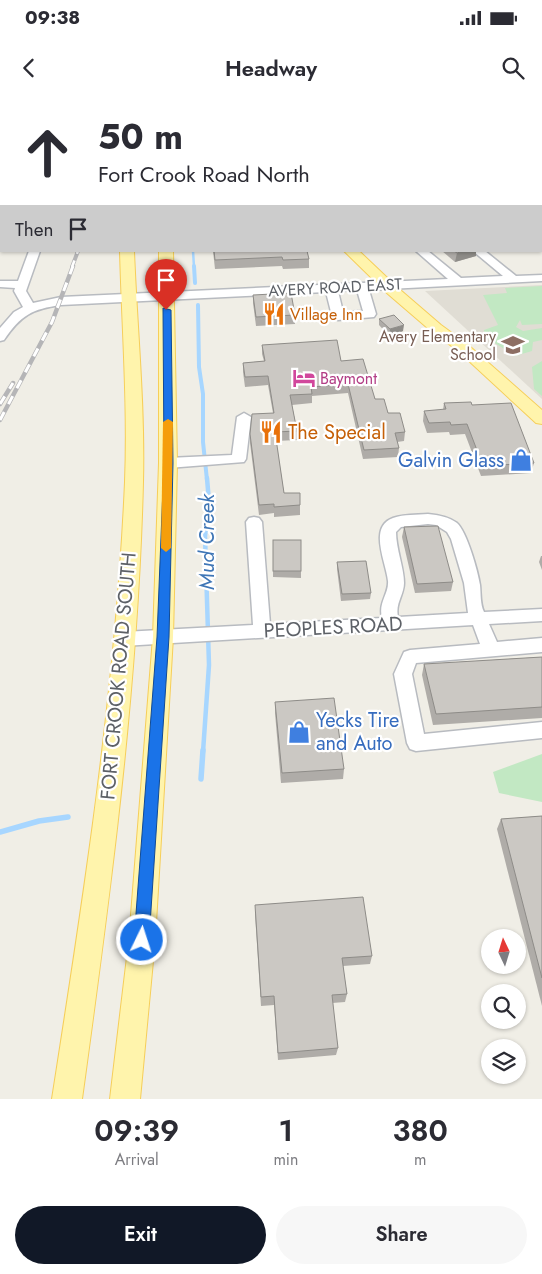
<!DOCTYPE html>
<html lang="en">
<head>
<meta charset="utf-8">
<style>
  :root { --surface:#fff; --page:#f7f7f7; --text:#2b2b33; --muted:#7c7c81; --accent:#111827 }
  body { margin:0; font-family:Jost,sans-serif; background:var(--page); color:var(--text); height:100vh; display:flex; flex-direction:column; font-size:19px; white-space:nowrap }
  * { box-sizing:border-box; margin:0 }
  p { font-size:16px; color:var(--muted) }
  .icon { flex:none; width:28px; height:28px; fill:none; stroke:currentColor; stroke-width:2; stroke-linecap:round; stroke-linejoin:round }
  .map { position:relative; height:999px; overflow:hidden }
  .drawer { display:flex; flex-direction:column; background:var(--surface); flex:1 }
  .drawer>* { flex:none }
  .guide { position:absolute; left:0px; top:0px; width:542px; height:152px; box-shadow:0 1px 4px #0004; background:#fff; color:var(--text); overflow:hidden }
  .needle { width:32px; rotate:356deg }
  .fabs { position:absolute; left:481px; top:829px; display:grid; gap:10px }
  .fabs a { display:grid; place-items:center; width:45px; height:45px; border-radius:50%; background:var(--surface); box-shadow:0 1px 4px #0004; font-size:25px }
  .pin { position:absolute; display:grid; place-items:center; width:42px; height:42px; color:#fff; margin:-51px -21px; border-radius:50% 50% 50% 0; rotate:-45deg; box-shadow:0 0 5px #0007 }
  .pin .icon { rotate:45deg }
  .me { position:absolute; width:55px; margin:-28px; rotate:4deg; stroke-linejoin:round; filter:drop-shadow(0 0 4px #0008) }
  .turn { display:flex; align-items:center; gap:18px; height:105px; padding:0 15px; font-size:22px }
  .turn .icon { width:65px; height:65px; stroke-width:2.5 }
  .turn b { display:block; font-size:35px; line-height:42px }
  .then { display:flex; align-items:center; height:48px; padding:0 15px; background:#0003; gap:10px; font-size:19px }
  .eta { display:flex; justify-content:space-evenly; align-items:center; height:85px; text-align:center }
  .eta b { font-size:30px; font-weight:600; line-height:35px }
  .cta { display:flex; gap:10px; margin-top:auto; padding:10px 15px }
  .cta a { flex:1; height:58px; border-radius:30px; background:var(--accent); color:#fff; font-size:20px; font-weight:600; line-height:58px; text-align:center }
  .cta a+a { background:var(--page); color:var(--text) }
  .status { display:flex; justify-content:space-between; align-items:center; height:35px; padding:0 25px; background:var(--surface); direction:ltr }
  .status svg { height:14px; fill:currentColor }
  header { display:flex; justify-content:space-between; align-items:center; height:65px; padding:0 15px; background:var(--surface); font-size:22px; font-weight:600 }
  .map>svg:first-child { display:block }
  .education { fill:#e0ddd4 }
  .green { fill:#c2e8c3 }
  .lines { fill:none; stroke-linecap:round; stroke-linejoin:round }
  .stream-far3 { stroke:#a7d6ff; stroke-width:2.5 }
  .stream-far2 { stroke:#a7d6ff; stroke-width:4 }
  .stream-far1 { stroke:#a7d6ff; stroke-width:4.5 }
  .stream { stroke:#a7d6ff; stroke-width:5.5 }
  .minor-casing { stroke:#b8bbc0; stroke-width:3 }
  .major-casing { stroke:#f6ce59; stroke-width:2 }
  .minor { fill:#fff; fill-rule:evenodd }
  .major { fill:#fff4ac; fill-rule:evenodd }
  .rail-far1-casing { stroke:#b5b5b7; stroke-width:4 }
  .rail-casing { stroke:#b5b5b7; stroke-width:4.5 }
  .rail-far1 { stroke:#fff; stroke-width:2.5; stroke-dasharray:7; stroke-linecap:butt }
  .rail { stroke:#fff; stroke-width:3; stroke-dasharray:9; stroke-linecap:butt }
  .wall { fill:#afaca8 }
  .shaded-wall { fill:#8e8c88 }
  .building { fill:#cbc8c3; stroke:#8e8c88 }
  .route { fill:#1a73e8; stroke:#114b97 }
  .slow { fill:#f59e0b }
  .labels { text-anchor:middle; stroke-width:4.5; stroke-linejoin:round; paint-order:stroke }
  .far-street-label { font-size:16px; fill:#5d6167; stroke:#fff }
  .far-food-label { font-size:16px; fill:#c56008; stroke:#fff; text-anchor:start }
  .far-education-label { font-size:16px; fill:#785e54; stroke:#fff; text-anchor:end }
  .far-hotel-label { font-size:16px; fill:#b23c85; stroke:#fff; text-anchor:start }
  .food-label { font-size:20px; fill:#c56008; stroke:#fff; text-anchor:start }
  .shop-label { font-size:20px; fill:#366cbe; stroke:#fff; text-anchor:end }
  .street-label { font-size:20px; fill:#5d6167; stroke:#fff }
  .water-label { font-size:21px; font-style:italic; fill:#3f76b6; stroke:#fff }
</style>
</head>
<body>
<div class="status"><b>09:38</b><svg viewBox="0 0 49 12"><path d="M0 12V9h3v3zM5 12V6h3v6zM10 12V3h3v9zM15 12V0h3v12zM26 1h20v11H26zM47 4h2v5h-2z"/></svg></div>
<header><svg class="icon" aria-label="back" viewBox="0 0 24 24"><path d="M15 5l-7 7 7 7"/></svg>Headway<svg class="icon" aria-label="search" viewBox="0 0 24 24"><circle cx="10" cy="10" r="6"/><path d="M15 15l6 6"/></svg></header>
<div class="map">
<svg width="542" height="999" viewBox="0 0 542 999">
  <rect width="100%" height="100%" fill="#f0eee6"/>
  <polygon class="education" points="542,185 542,299 425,191"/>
  <g class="green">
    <polygon points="542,186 542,224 522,225 520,220 516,227 523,231 542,228 542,240 533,242 532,251 515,256 484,236 484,230 498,225 483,195 507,193 505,188"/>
    <polygon points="542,261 542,296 534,289 532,267"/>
    <polygon points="542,654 542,702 499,693 493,672"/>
  </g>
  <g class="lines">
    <polyline class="stream-far3" points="193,151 194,167"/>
    <g class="stream-far2">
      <polyline points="194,166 195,183"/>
      <polyline points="198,205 199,267 203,294 203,342 207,380"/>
    </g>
    <polyline class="stream-far1" points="203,652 209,565 205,436 209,402 207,378"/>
    <g class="stream">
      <polyline points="201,679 203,650"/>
      <polyline points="0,732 39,721 68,717"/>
    </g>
    <defs>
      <g id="minor">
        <rect x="42" y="0" width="8" height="1"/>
        <rect x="228" y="0" width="8" height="1"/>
        <rect x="0" y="13" width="1" height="6"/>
        <polygon points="542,34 542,41 541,41 541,34"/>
        <rect x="0" y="71" width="1" height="7"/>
        <rect x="541" y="95" width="1" height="6"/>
        <rect x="0" y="119" width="1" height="6"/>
        <path d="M29,151H40L26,191L33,203L61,197L448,179L416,151H428L461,178L503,176L473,151H485L516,176L542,175V181L369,190L376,214L374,217L338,220L332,216L326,192L61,205C32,209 21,215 4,240L0,241V228L14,212L23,207L14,191L15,188L0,187V181H18ZM357,190L363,211L343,212L338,191Z"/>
        <polygon points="244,313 251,317 246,359 244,362 168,368 163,366 161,363 163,360 168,358 232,355 237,317"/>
        <path d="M428,414C439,415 449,417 457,423C467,432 478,472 480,485C481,494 480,504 484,512L542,509V521L489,524L497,542L542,538V552L416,563L412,574L424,634L542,622V638L416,651L410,649L407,643L394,574L404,552L410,550L480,544L473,525L123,546L117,544L115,539L117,534L123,532L253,525L246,422L249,418L254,417L259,418L262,422L270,524L382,518C378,502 389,494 388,481C386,462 368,427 393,418C404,414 417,415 428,414ZM428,424L436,425L447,432L451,439L464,483L468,513L398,517C395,503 404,495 404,483C404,468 396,449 396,432L401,427Z"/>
      </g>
      <g id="major">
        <rect x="119" y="0" width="10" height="1"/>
        <rect x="153" y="0" width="10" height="1"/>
        <rect x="173" y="0" width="14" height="1"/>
        <path d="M120,151H134C137,228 145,305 143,382C138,589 110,795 82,999H52C84,795 116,589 125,382C128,305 122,228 120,151Z"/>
        <polygon points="159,151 173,151 177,363 173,537 155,840 140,999 110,999 129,840 153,537 159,363"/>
        <polygon points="344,151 359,151 398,188 441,225 467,244 542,310 542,324 536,323 457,250 431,231 388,194"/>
      </g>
    </defs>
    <use href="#minor" class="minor-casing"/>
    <use href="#major" class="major-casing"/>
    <use href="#minor" class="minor"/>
    <use href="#major" class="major"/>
    <defs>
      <polyline id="rail-far1" points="72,167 78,151"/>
      <g id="rail">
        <polyline points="0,304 13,283"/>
        <polyline points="0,320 52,222 73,166"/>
      </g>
    </defs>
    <use href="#rail-far1" class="rail-far1-casing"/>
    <use href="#rail" class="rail-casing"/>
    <use href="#rail-far1" class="rail-far1"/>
    <use href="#rail" class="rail"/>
  </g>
  <g class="wall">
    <polygon points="213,151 307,151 309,159 309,168 283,169 282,166 215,169"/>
    <polygon points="442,151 476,151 476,156 455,162"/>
    <polygon points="253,195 295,215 295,224 256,226 253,203"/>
    <polygon points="379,219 403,231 389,236 379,225"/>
    <polygon points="262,245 341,261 405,332 404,341 397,342 399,348 398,357 363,359 348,293 312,296 312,303 292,305 297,331 297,340 276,341 284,393 300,405 300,415 274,417 274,413 259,415 250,343 250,334 273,313 268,285 245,287 243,272 243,263 264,261 262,254"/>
    <polygon points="444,303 472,305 534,363 531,373 481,376 465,334 450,335 449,332 427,333 423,321 424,311 443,310"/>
    <polygon points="404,427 453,482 451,491 415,493 402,437"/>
    <polygon points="273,440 301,471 301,478 273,477"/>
    <polygon points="541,456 542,456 542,470 539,462"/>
    <polygon points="337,462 371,493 370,499 341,501 337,469"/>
    <polygon points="542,557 542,618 433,625 422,575 424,564"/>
    <polygon points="275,602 344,669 343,679 281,683 275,613"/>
    <polygon points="542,716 542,906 497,729 501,719"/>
    <polygon points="255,814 372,856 370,864 343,866 347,894 345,902 332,903 338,948 336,955 278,960 274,905 261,906"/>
  </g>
  <g class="shaded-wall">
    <polygon points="1,47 1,59 0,63 0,49"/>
    <polygon points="463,151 476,151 476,156 455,162 457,153"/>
    <polygon points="404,225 403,231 389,236 390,229"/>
  </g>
  <g class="building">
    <polygon points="274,0 282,0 283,1 268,1"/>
    <polygon points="0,16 1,16 1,47 0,49"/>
    <polygon points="214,151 307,151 309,159 283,160 282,157 215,160"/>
    <polygon points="454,151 463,151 457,153"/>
    <polygon points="291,193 295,215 256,217 253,195"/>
    <polygon points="394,215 404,225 390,229 379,219"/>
    <polygon points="337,240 341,261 363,259 375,299 384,299 388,313 400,313 405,332 395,333 399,348 364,350 348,284 311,287 312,294 290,295 297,331 275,332 284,393 300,393 300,405 274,407 274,404 259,405 250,334 252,314 274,313 268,276 245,277 243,263 265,261 262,245"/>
    <polygon points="471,302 472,305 511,303 534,363 483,366 467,324 451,325 450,322 429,323 424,311 446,309 444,303"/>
    <polygon points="438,426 453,482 417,484 404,427"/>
    <rect x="273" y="440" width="28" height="31"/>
    <polygon points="366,461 371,493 342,494 337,462"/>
    <polygon points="542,557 542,607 436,614 424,564"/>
    <polygon points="334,598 344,669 282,673 275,602"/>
    <polygon points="542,716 542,878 501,719"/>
    <polygon points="363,797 372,856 342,858 347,894 332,895 338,948 278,953 274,896 261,897 255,805"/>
  </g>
  <polygon class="route" points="163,208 171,210 173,363 169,537 149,840 147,845 142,847 136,845 134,840 157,537 164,363"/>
  <polygon class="slow" points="168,319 173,322 171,448 166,452 161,448 163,322"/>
  <defs>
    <symbol id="restaurant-bare" viewBox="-9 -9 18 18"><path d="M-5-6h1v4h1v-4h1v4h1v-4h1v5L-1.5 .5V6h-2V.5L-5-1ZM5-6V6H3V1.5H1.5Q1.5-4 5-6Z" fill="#e8710a" stroke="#fff" stroke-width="2.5" paint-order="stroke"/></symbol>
    <symbol id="school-bare" viewBox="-9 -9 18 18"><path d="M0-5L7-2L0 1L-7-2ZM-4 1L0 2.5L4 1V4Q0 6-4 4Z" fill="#8d6e63" stroke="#fff" stroke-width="2.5" paint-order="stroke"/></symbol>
    <symbol id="hotel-bare" viewBox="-9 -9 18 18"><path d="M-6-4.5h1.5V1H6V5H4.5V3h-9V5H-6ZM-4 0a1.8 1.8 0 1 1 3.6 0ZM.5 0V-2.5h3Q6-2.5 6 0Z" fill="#d1479c" stroke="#fff" stroke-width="2.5" paint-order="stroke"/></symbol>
    <symbol id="shop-bare" viewBox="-9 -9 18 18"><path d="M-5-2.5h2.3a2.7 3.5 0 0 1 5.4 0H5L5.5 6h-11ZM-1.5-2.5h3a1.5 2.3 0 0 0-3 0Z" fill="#3f7fe0" stroke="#fff" stroke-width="2.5" paint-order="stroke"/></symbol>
  </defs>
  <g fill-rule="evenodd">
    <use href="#restaurant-bare" x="258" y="198" width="32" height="32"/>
    <use href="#school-bare" x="497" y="229" width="32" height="32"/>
    <use href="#hotel-bare" x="288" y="262" width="32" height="32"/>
    <use href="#restaurant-bare" x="255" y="316" width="32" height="32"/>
    <use href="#shop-bare" x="505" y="344" width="32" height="32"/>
    <use href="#shop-bare" x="283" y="616" width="32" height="32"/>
  </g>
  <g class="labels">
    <g class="far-street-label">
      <text transform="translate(335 187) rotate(-3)" y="6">AVERY ROAD EAST</text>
    </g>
    <g class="far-food-label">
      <text x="290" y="220">Village Inn</text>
    </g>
    <g class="far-education-label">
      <text x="496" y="242">Avery Elementary<tspan x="496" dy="18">School</tspan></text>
    </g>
    <g class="far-hotel-label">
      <text x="320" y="284">Baymont</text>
    </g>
    <g class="food-label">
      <text x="288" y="339">The Special</text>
    </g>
    <g class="shop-label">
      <text x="504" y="367">Galvin Glass</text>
      <text x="316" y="627" text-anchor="start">Yecks Tire<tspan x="316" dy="23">and Auto</tspan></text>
    </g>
    <g class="street-label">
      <text transform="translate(333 527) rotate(-3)" y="7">PEOPLES ROAD</text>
      <text transform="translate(118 576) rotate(-85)" y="7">FORT CROOK ROAD SOUTH</text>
    </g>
    <g class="water-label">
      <text transform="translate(207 442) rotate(-90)" y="7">Mud Creek</text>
    </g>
  </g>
</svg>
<div class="fabs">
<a><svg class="needle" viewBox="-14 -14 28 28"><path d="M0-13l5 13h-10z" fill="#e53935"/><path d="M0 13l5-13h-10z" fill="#7c7c81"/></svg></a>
<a><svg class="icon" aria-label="search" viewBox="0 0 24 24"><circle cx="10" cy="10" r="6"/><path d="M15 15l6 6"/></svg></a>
<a><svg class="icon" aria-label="layers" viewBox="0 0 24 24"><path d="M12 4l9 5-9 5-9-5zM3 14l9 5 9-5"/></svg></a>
</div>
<div class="pin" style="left:166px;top:210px;background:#d93025"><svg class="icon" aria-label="arrive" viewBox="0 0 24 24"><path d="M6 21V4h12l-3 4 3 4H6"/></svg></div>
<svg class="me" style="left:142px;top:840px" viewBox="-20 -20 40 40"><circle r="17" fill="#1a73e8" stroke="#fff" stroke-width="3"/><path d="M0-11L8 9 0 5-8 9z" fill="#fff"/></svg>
<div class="guide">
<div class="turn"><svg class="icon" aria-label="ahead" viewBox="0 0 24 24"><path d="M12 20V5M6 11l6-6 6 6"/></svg><div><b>50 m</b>Fort Crook Road North</div></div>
<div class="then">Then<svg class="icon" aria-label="arrive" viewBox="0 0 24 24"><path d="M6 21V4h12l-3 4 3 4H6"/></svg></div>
</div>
</div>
<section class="drawer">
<div class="eta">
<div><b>09:39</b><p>Arrival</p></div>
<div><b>1</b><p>min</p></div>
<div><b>380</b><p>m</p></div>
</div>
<div class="cta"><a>Exit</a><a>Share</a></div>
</section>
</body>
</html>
